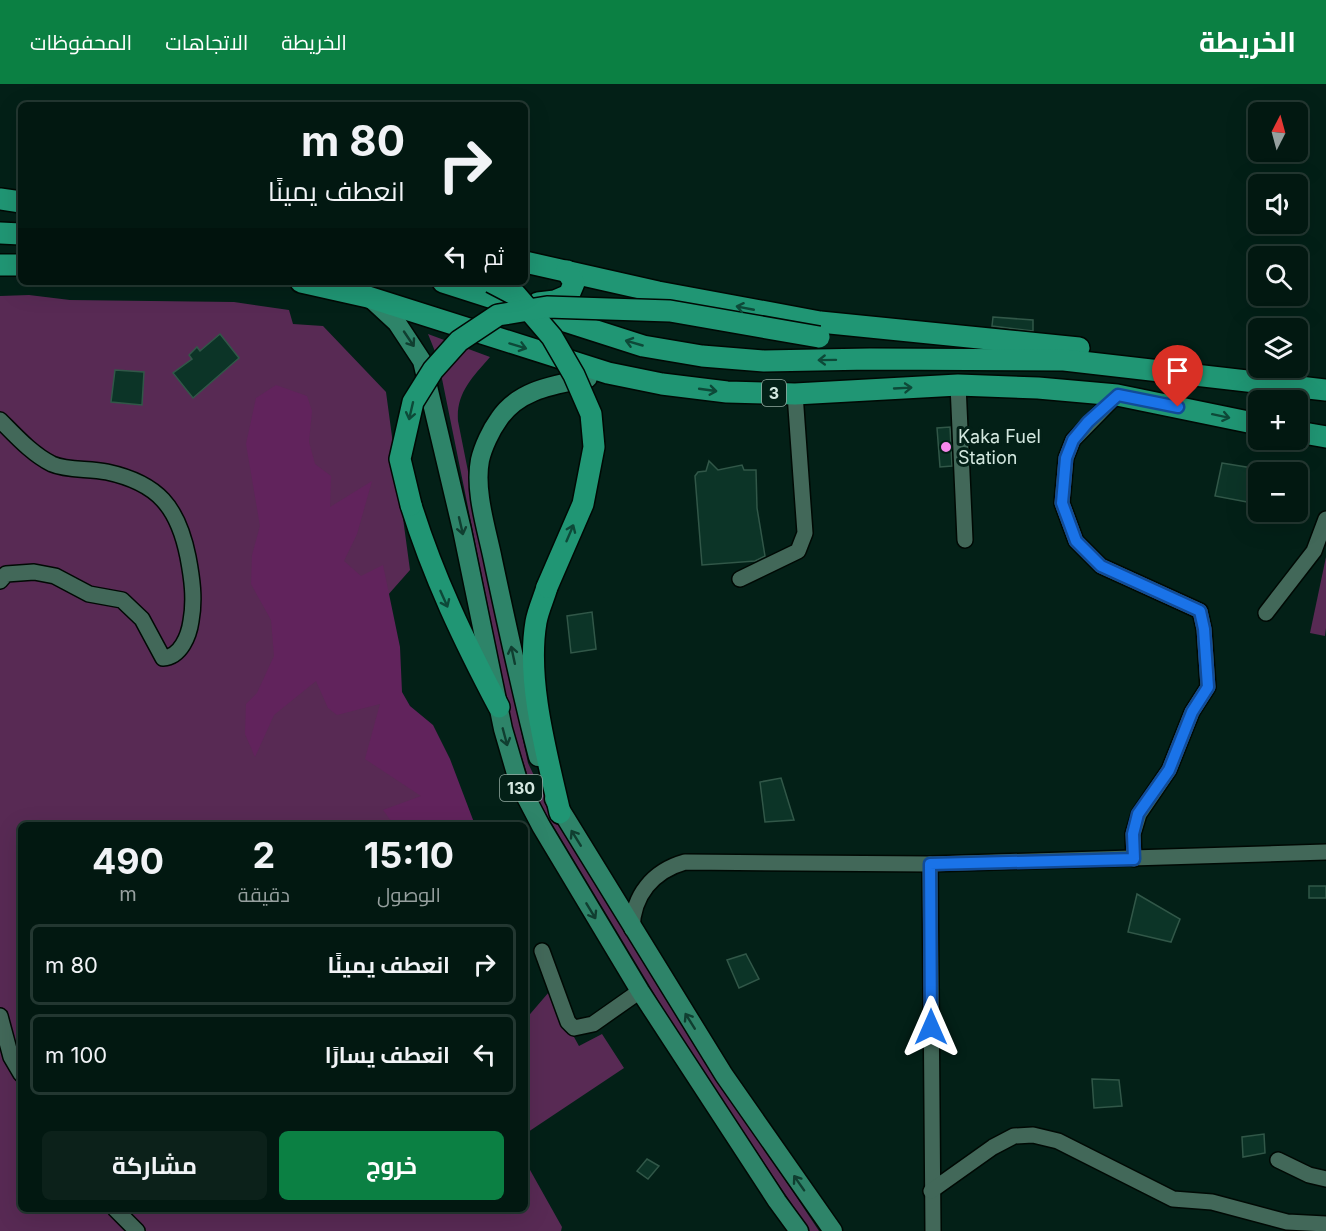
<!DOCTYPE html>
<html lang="ar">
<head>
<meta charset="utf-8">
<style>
  :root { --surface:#021811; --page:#0c211a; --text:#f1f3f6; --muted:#96a09f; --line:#233731; --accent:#0b8043 }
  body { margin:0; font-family:Inter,Cairo,sans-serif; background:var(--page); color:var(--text); direction:rtl; height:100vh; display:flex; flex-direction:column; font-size:22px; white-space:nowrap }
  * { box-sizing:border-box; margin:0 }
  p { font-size:20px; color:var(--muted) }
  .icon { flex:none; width:33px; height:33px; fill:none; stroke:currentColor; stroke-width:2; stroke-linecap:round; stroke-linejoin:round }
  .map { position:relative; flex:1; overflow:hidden; direction:ltr }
  .drawer { position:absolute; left:18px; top:738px; width:510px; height:390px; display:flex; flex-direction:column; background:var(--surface); border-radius:9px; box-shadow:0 6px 24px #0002,0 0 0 2px var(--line); direction:rtl }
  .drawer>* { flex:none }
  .top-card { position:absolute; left:18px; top:18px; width:510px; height:183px; border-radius:9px; box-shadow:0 6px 24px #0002,0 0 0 2px var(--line); direction:rtl; background:#021811; color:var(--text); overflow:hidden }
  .needle { width:39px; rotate:6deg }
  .tools { position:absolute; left:1248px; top:18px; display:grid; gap:12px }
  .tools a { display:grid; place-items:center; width:60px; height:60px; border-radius:9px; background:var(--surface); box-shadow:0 6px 24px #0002,0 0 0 2px var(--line); font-size:30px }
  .pin { position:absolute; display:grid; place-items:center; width:51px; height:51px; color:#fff; margin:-62px -26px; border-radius:50% 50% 50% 0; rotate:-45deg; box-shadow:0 0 6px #0007 }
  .pin .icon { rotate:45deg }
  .me { position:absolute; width:66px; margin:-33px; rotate:0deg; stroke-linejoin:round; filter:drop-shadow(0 0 4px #0008) }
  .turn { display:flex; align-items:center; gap:21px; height:126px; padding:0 24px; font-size:27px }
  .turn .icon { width:78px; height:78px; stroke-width:2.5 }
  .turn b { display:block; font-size:42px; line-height:51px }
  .then { display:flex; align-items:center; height:57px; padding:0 24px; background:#0003; gap:12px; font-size:22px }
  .eta { display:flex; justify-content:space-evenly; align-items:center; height:102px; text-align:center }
  .eta b { font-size:36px; font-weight:700; line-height:42px }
  .cta { display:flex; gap:12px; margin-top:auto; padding:12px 24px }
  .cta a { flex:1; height:69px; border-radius:9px; background:var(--accent); color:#fff; font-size:24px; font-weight:700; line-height:69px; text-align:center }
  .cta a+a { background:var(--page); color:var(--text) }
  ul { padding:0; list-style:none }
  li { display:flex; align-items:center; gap:18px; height:81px; margin:0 12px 9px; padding:0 12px; border:3px solid var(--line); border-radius:9px }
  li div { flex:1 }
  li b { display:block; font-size:22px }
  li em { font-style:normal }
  header { display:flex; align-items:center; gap:36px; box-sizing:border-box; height:84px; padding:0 30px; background:var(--accent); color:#fff }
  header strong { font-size:28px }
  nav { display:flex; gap:33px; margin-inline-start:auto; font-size:21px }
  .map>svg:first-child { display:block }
  .green { fill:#582a54 }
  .forest { fill:#61235c }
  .building { fill:#0c3427; stroke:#315748; stroke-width:1.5 }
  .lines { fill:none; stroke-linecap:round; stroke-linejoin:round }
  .minor-casing { stroke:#000904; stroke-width:18 }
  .major-casing { stroke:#000904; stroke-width:21 }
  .highway-casing { stroke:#000904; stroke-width:24 }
  .minor { stroke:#426859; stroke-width:15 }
  .major { stroke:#2e8469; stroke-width:18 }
  .highway { stroke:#209674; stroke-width:21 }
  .highway-bridge-casing { stroke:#000904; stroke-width:24; stroke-linecap:butt }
  .highway-bridge { stroke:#209674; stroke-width:21 }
  .oneway { stroke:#0d4938 }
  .oneway2 { stroke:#103e30 }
  .route-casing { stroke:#114b97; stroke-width:15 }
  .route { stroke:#1a73e8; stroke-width:10 }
  .poi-dot { fill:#f788ec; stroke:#032017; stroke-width:2 }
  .labels { text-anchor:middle; stroke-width:6; stroke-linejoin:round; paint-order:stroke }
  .shield { fill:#032017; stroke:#95aba3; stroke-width:1.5 }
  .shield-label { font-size:16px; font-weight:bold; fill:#d3e7df }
  .poi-label { font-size:18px; fill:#d3e7df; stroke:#032017; text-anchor:start }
</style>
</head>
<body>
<header>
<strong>الخريطة</strong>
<nav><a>الخريطة</a><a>الاتجاهات</a><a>المحفوظات</a></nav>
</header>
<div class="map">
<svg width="1326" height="1147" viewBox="0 0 1326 1147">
  <rect width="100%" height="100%" fill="#032017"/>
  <g class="green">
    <polygon points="29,211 70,216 234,218 289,226 293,240 323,242 386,308 410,486 372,529 441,741 21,741 21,1125 525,1125 525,1077 562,1143 561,1147 0,1147 0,212"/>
    <path d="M428,250L490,273C472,294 456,309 458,337L507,583L528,679L539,702L686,947L819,1147H810L684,959L533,708L513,646L438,275Z"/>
    <polygon points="1326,473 1326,544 1325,552 1310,549"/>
    <polygon points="549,908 579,962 602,950 624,984 525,1050 525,936"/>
  </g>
  <polygon class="forest" points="276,301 307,312 312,327 309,358 315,380 331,392 330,423 372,397 357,450 344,477 361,492 383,481 400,563 402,608 410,622 433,641 450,675 475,741 394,741 383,726 421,712 365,675 380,620 337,631 328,624 316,597 274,631 255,673 245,650 246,620 257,609 274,572 271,536 251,500 252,471 260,442 246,360 256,314"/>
  <g class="building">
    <polygon points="993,233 1033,236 1033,247 992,242"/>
    <polygon points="220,250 239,274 193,314 173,289 192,275 189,271 197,263 200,267"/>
    <polygon points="115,286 144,288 142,321 111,318"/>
    <polygon points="950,343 952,382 940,383 937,344"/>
    <polygon points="709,377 718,386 742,381 744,386 756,386 757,424 765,472 755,477 702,481 695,392 698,388 706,387"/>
    <polygon points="1222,379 1258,385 1258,420 1215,412"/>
    <polygon points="592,528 596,565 571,569 567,532"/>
    <polygon points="781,694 794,736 765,738 760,698"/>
    <rect x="1309" y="802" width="17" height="12"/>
    <polygon points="1137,810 1180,835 1171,858 1128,848"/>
    <polygon points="746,870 759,895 739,904 727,876"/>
    <polygon points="1092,995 1119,996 1122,1022 1094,1024"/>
    <polygon points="1264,1050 1265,1069 1243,1073 1242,1053"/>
    <polygon points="647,1075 659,1082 648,1095 637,1087"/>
  </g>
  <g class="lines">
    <defs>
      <g id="minor">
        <polyline points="958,301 965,456"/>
        <polyline points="1117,311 1073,356 1066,374 1062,419 1076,457 1101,482 1200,527 1204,545 1208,603 1192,628 1169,686 1139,730 1133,750 1134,775"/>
        <path d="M0,336C16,352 32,370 52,380C68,387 89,384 107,388C158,399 178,423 188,473C192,494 195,515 191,537C189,551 181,573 163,574L142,535L122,516L89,510L55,492L34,488L6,490L0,497"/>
        <polyline points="740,495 798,467 805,449 795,310"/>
        <polyline points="1266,529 1314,467 1326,435"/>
        <polyline points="930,780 933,1147"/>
        <path d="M632,845C633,811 653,787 685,778L930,780L1326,768"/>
        <polyline points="542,867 568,938 574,944 593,940 640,907"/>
        <polyline points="0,932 11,973 21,990"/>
        <polyline points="1278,1076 1309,1091 1326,1095"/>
        <polyline points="931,1107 993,1063 1014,1052 1033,1051 1058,1057 1173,1115 1212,1118 1287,1138 1326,1140"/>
        <polyline points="115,1125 137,1147"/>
      </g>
      <g id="major">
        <polyline points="370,214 397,239 422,277 462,446 503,645 519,700 541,742 640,907 777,1117 799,1147"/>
        <path d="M538,673C521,608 507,542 493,476C487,446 474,407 480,376C483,363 491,346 499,335C519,305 555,301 588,294"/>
        <polyline points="554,715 724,991 833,1147"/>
      </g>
      <g id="highway">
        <polyline points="0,115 21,118"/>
        <polyline points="0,149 21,150"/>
        <polyline points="525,178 658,208 820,238 1079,264"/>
        <polyline points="0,181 21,181"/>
        <polyline points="301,198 368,213 608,289 662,300 727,308 795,310 958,301 1038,304 1117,311 1258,340"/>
        <polyline points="443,198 643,262 702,272 764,277 870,275 1064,276 1326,306"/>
        <polyline points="538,219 555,217 569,211 574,199 567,187"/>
        <polyline points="1298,348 1326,353"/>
        <path d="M411,421C433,492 464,557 499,623"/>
        <path d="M547,503C544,514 538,526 536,538C526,597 547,671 560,729"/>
      </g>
    </defs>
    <use href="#minor" class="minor-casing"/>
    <use href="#major" class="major-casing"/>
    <use href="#highway" class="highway-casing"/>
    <use href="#minor" class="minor"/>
    <use href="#major" class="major"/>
    <use href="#highway" class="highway"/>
    <defs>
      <g id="highway-bridge">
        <polyline points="491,198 516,211 552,253 574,291 591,330 594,363 583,420 547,503"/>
        <polyline points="411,421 400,375 413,318 433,286 459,257 498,231 547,223 670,227 819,253"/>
      </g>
    </defs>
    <use href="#highway-bridge" class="highway-bridge-casing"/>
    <use href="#highway-bridge" class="highway-bridge"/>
  </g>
  <defs><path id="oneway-shaft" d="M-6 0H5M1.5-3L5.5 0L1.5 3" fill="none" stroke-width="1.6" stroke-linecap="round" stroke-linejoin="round" transform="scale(1.5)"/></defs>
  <g class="oneway">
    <use href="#oneway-shaft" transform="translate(745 224) rotate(-169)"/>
    <use href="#oneway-shaft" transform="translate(634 259) rotate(-164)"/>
    <use href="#oneway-shaft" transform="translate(518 262) rotate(17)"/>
    <use href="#oneway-shaft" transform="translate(827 276) rotate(179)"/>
    <use href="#oneway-shaft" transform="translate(903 304) rotate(-3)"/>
    <use href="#oneway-shaft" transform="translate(708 306) rotate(8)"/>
    <use href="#oneway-shaft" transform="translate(411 327) rotate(103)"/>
    <use href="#oneway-shaft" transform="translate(1221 332) rotate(12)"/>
    <use href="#oneway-shaft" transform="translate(570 449) rotate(-67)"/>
    <use href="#oneway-shaft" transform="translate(444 515) rotate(66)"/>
  </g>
  <g class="oneway2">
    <use href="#oneway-shaft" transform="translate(409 255) rotate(56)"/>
    <use href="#oneway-shaft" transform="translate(461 442) rotate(77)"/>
    <use href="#oneway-shaft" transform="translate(513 571) rotate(-102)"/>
    <use href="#oneway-shaft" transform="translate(505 653) rotate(75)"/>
    <use href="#oneway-shaft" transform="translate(576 754) rotate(-122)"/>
    <use href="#oneway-shaft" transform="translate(591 827) rotate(59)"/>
    <use href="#oneway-shaft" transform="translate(690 937) rotate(-122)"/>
    <use href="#oneway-shaft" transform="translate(799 1099) rotate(-125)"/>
  </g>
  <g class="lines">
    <defs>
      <polyline id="route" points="931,943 930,780 1134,775 1133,750 1138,730 1169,686 1192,628 1208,603 1204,545 1200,527 1101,482 1076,457 1062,419 1066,374 1073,356 1088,338 1118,311 1178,323"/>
    </defs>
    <use href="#route" class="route-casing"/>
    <use href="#route" class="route"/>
  </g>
  <circle class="poi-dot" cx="946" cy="363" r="6"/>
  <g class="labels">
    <g class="shield">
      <rect x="762" y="296" width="24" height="26" rx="4.5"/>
      <rect x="500" y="691" width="42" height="26" rx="4.5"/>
    </g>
    <g class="shield-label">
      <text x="774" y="315">3</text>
      <text x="521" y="710">130</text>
    </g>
    <g class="poi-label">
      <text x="958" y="359">Kaka Fuel<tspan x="958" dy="21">Station</tspan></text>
    </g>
  </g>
</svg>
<div class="tools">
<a><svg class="needle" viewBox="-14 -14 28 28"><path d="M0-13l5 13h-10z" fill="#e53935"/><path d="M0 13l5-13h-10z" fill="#96a09f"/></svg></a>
<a><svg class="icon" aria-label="sound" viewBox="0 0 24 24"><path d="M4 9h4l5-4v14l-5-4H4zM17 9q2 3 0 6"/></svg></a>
<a><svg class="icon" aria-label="search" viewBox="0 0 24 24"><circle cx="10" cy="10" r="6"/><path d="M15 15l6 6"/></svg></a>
<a><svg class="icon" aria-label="layers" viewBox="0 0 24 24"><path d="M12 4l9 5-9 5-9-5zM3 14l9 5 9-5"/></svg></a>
<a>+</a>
<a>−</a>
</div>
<div class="pin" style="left:1178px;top:323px;background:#d93025"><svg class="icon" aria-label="arrive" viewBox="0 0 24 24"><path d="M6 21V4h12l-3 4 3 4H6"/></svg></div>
<svg class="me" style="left:931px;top:943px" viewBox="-20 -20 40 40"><path d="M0-17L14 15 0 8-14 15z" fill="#1a73e8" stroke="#fff" stroke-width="4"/></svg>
<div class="top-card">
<div class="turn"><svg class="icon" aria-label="right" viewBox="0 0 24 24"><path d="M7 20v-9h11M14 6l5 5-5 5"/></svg><div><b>80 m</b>انعطف يمينًا</div></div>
<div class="then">ثم<svg class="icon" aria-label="left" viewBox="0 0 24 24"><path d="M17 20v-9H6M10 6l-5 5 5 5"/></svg></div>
</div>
<section class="drawer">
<div class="eta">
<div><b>15:10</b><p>الوصول</p></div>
<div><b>2</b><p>دقيقة</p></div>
<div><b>490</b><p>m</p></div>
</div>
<ul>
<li><svg class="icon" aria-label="right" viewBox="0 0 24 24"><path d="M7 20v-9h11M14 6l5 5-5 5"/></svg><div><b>انعطف يمينًا</b></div><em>80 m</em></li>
<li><svg class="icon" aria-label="left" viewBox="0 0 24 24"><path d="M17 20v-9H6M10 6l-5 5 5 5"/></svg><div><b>انعطف يسارًا</b></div><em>100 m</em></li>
</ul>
<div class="cta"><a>خروج</a><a>مشاركة</a></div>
</section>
</div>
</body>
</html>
